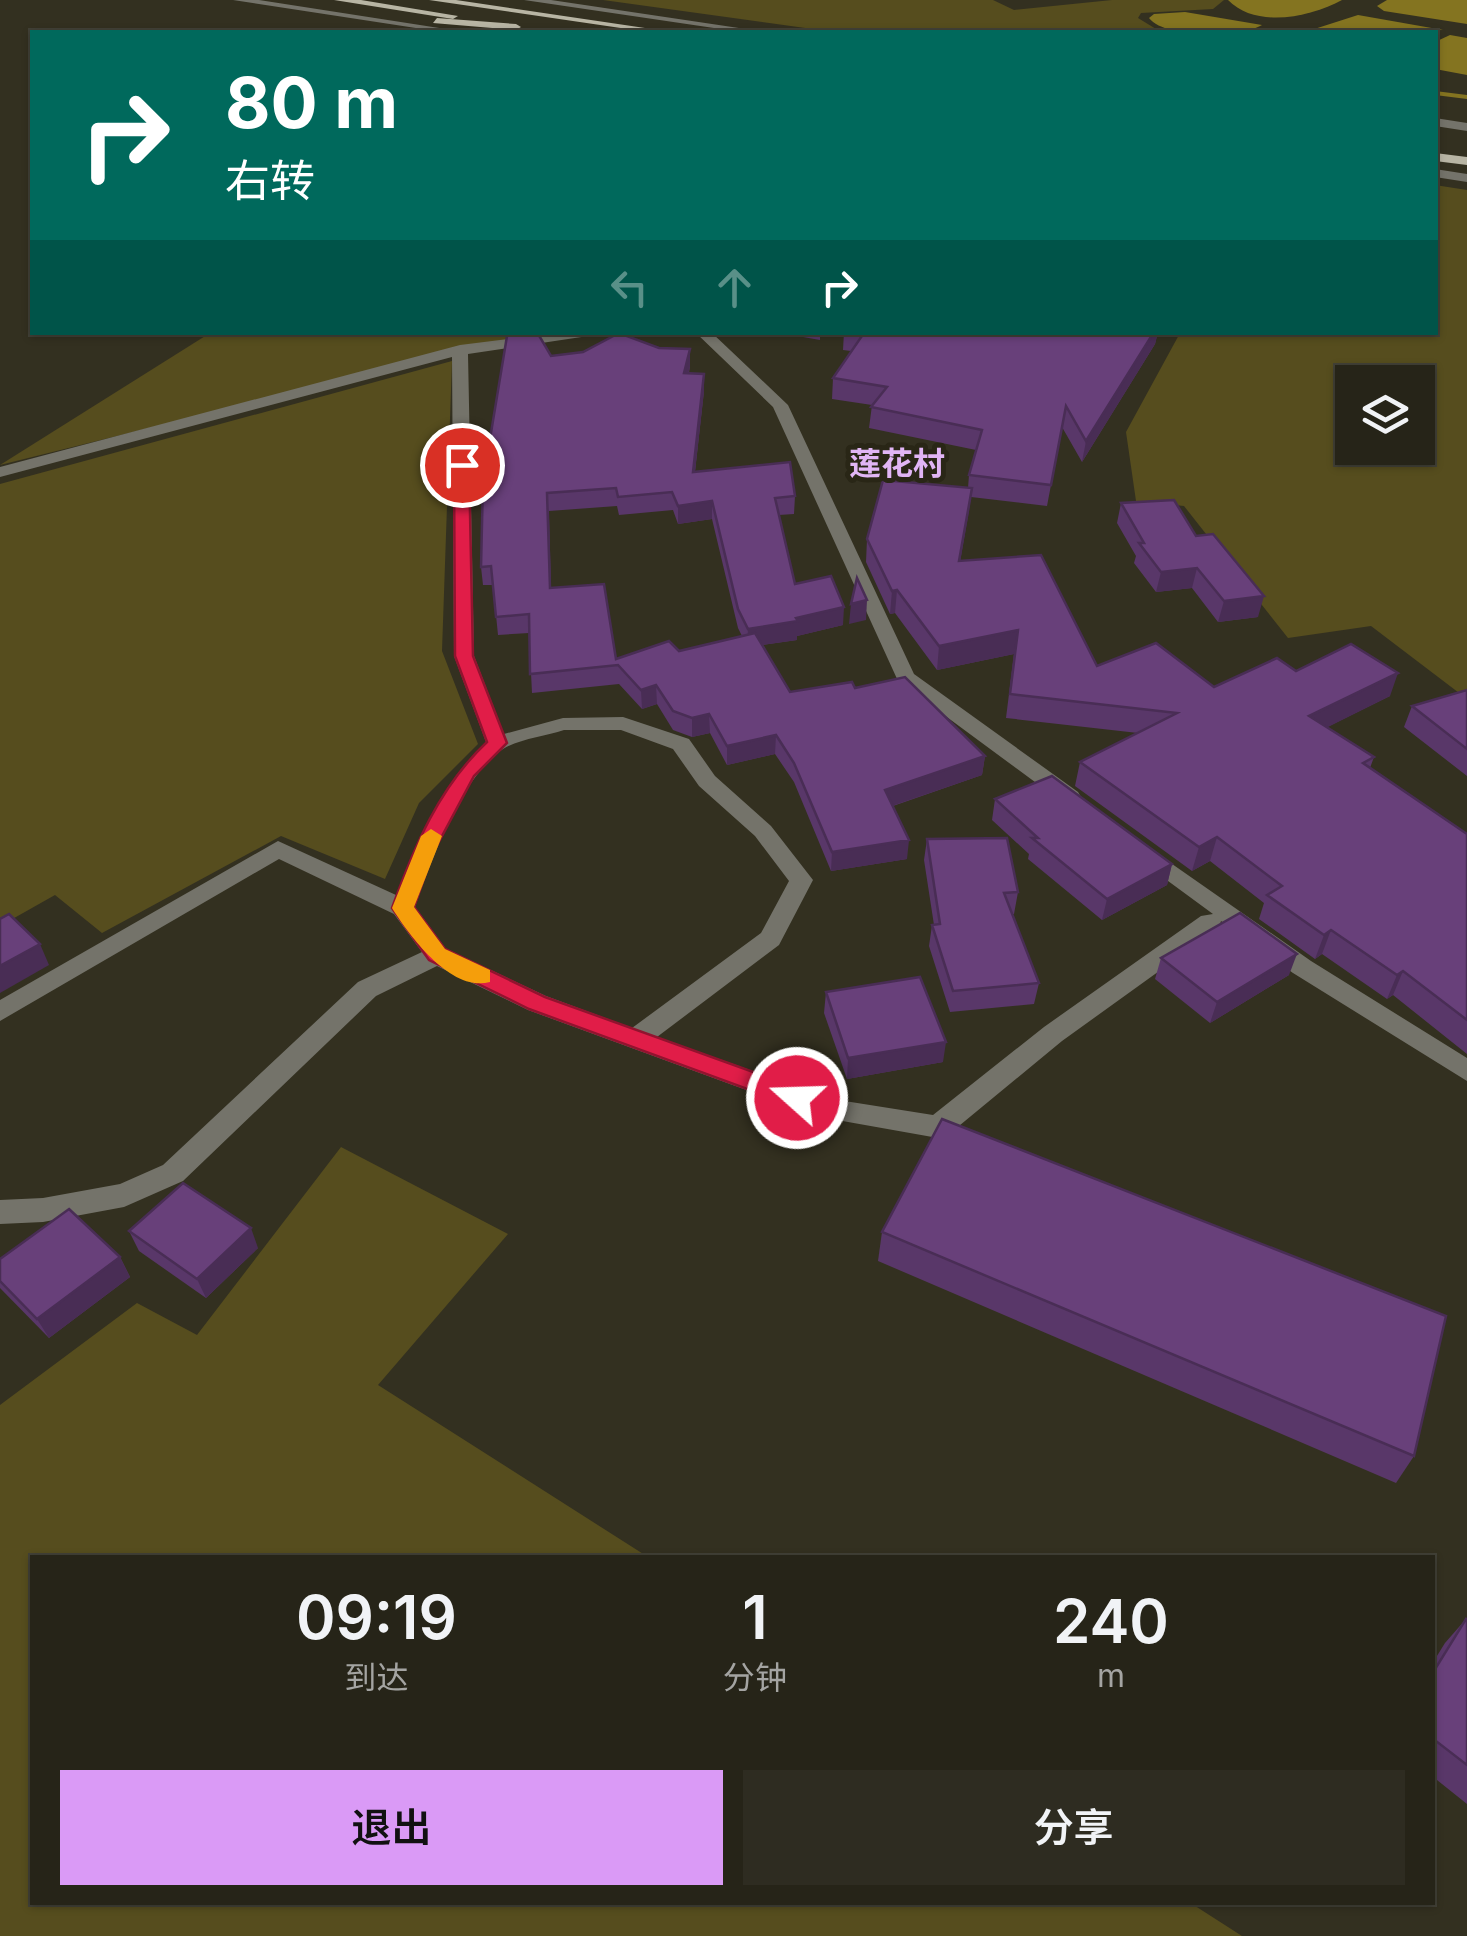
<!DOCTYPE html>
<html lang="zh">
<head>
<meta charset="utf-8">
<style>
  :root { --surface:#262418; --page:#2e2c21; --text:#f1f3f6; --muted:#a4a4a2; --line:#424137; --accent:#da9af6 }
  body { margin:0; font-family:Inter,"Noto Sans SC",sans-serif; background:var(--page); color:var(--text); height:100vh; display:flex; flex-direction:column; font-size:38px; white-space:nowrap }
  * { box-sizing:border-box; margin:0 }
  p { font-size:32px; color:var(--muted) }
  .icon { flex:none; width:55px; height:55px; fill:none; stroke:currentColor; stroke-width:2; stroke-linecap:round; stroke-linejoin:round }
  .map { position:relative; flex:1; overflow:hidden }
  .side { position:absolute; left:30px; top:1555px; width:1405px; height:350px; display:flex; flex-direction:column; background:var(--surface); border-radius:0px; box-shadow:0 2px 8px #0004,0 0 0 2px var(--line) }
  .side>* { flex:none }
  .hud { position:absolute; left:30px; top:30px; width:1408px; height:305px; border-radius:0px; box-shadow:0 2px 8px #0004,0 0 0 2px var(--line); background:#00695c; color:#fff; overflow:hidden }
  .fabs { position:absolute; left:1335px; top:365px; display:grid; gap:20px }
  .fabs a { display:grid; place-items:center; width:100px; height:100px; border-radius:0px; background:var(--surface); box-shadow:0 2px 8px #0004,0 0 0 2px var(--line); font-size:50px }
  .pin { position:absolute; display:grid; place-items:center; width:85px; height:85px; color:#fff; margin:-42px; border:5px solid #fff; border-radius:50%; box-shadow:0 2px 10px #0007 }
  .me { position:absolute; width:110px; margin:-55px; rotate:290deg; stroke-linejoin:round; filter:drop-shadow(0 0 8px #0008) }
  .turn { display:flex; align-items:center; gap:35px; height:210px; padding:0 30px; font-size:45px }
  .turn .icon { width:130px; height:130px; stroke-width:2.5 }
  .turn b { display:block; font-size:70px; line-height:85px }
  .lanes { display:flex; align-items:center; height:95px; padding:0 30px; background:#0003; justify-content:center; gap:50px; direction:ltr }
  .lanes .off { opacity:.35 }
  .eta { display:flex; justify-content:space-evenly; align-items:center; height:170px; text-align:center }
  .eta b { font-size:60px; font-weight:600; line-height:70px }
  .cta { display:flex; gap:20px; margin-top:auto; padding:20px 30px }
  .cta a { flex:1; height:115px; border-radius:0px; background:var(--accent); color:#111; font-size:40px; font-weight:600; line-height:115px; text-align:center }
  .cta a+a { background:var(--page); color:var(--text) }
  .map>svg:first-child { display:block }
  .green { fill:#564d1e; fill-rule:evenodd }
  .water { fill:#847420 }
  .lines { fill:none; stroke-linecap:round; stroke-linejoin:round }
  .stream { fill:#847420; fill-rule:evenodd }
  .minor { fill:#74736a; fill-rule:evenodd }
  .major { fill:#b8b5a4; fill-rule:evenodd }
  .wall { fill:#593769; fill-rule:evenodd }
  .shaded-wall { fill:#492d55 }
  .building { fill:#68407a; stroke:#492d55; stroke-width:2.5 }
  .route { fill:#e11d48; stroke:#92132f; stroke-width:2.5 }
  .slow { fill:#f59e0b }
  .labels { text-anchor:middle; stroke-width:10; stroke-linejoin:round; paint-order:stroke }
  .far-quarter-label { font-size:32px; font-weight:bold; fill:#e1b5f5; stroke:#292616 }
</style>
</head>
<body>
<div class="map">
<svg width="1467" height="1936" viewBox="0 0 1467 1936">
  <rect width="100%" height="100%" fill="#333020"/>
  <g class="green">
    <polygon points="603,0 993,0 1014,10 1112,0 1224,0 1213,9 1141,13 1138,18 1161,32 834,32"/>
    <path d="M1435,185L1467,190V699L1371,626L1288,638L1184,506L1136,501L1126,432L1180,333L1435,332ZM1352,382H1418V448H1352Z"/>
    <polygon points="210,333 533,333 0,465"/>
    <polygon points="452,361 442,651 478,744 419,803 385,879 281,836 102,933 55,895 0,926 0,484"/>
    <polygon points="341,1147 508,1234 378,1385 648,1557 32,1558 32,1902 1189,1902 1242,1936 0,1936 0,1405 137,1303 197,1335"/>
  </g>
  <g class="water">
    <path d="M1228,0H1342C1311,17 1256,29 1228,0Z"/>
    <polygon points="1387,0 1467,0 1467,24 1384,11 1377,6"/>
    <path d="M1185,12L1262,25C1241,38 1165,39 1149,18L1154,14Z"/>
    <polygon points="1358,15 1443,30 1305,32"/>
    <polygon points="1450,35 1467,38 1467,75 1435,69 1435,42"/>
  </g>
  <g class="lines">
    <polygon class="stream" points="1435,91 1467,95 1467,99 1435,95"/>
    <g class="minor">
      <polygon points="233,0 259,0 465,32 442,32"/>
      <polygon points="524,0 551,0 765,32 741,32"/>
      <polygon points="1435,118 1467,123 1467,131 1435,126"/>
      <polygon points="1435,169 1467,174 1467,182 1435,177"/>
      <path d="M566,332H615L468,354L474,656L504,734L563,718L623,717L689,739L715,776L771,826L813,880L779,945L657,1037L832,1099L933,1115L1044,1027L1201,916L1213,914L1134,856L1130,851L1142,843L1311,961L1467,1058V1081L1293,973L1221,921L1219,928L1062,1041L948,1135L938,1138L820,1117L528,1010L437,966L376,996L183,1181L124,1207L43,1222L0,1224V1200L43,1198L120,1184L163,1165L358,982L422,952L394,914L279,859L0,1021V1000L278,841L396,895L441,799L486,742L454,656L452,357L0,477V467L460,345ZM564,730H621L673,749L699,786L755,836L789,881L761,933L632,1028L546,996L446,949L415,907C432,859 460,779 503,749C519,739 546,736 564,730Z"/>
      <polygon points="695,332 711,332 788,405 914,674 1078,792 1081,797 1078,802 1062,802 898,681 773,407"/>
    </g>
    <g class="major">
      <polygon points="334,0 361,0 458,16 453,19"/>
      <polygon points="429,0 456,0 672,32 648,32"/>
      <polygon points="437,18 516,24 521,27 516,30 433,23"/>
      <polygon points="1435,153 1467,157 1467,165 1435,161"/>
    </g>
  </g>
  <g class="wall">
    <polygon points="775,332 820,332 820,340"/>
    <polygon points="844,332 1158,332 1155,344 1082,462 1062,427 1047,506 971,497 960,561 1097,666 1214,687 1296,671 1390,696 1327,727 1374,757 1370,768 1467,834 1467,1054 1393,995 1387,999 1322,954 1315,959 1259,919 1264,903 1210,861 1192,871 1075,786 1080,762 1138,733 1006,718 1014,654 937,670 895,613 890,614 866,562 867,539 968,488 969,475 976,450 869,428 872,405 832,399 833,378 851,351 843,350"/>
    <path d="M659,348L690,349V366L689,373L704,374V391L695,472L795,496L794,514L779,515L795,584L843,625L797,636V640L762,645L790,692L855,688L985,756L982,775L893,806L907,859L831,871L794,782L775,754L727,765L710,733L692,737L673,730L657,704L642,709L619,684L532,693L529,633L498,635L493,585H483L481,567L551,356L583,352ZM617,506L619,515L673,510L678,524L712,519L738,628L742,636L679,651L616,659L551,588L549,511Z"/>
    <polygon points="1121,503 1196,536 1258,617 1218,622 1192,588 1156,592 1134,563 1136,556 1117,523"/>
    <polygon points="1467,690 1467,776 1404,727 1412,706"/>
    <polygon points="995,799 1172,864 1167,885 1102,920 1028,859 1029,854 992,820"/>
    <polygon points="927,839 1018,892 1014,914 1012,914 1039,983 1034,1004 950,1012 929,946 932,925 934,925 924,860"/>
    <polygon points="1161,958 1289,975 1210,1023 1155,979"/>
    <polygon points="826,992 943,1062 847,1079 824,1013"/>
    <polygon points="129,1231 258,1248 206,1298 139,1251"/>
    <polygon points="882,1232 1414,1456 1396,1483 878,1261"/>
    <polygon points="120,1257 130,1277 49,1338 0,1288 0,1259"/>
    <polygon points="1466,1619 1467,1620 1467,1804 1432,1776 1432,1664 1445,1643"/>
  </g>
  <g class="shaded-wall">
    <polygon points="1154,332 1158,332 1155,344 1082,462 1086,441"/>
    <polygon points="690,349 690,366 685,390 684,373"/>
    <polygon points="704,374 704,391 693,489 693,472"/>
    <polygon points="972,488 969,511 956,584 959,561"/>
    <polygon points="712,501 712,519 678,524 678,506"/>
    <polygon points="1197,568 1192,588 1156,592 1161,572"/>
    <polygon points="897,590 895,613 890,614 892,591"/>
    <polygon points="1264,596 1258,617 1218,622 1224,601"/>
    <polygon points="867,600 866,620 849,624 851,604"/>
    <polygon points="844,607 843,625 797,636 797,640 747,647 748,629"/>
    <polygon points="1018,630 1014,654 937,670 939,646"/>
    <polygon points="1398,673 1390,696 1302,740 1309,716"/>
    <polygon points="656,685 657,704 642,709 641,690"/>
    <polygon points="709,714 710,733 692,737 692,718"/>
    <polygon points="776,735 775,754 727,765 727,746"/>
    <polygon points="985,756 982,775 883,809 885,790"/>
    <polygon points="1217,837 1210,861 1192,871 1199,847"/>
    <polygon points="909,840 907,859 831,871 832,852"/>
    <polygon points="1172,864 1167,885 1102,920 1107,899"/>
    <polygon points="1331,930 1322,954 1315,959 1324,935"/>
    <polygon points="40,944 49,965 0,993 0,966"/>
    <polygon points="1297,954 1289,975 1210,1023 1217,1002"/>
    <polygon points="1403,971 1393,995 1387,999 1397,975"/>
    <polygon points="946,1042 943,1062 847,1079 848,1058"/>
    <polygon points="251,1228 258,1248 206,1298 197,1279"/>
    <polygon points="120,1257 130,1277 49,1338 37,1319"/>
  </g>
  <g class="building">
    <polygon points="527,332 537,332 551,356 583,352 619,333 659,348 690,349 684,373 704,374 693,472 790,462 795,496 775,498 795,584 831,576 844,607 796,618 798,621 748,629 738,609 712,501 678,506 672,492 618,497 616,488 547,493 550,588 604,584 616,659 669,641 679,651 755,633 790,692 852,682 855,688 905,677 985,756 885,790 909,840 832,852 794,763 776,735 727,746 709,714 692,718 673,711 656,685 641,690 618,665 530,674 529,614 496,617 491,566 481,567 483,481 507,336"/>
    <polygon points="861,332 1154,332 1086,441 1066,406 1051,485 969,475 982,430 871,407 887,387 833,378 864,333"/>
    <polygon points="883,480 972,488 959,561 1041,555 1097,666 1156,643 1214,687 1277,658 1296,671 1351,644 1398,673 1309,716 1374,757 1363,763 1467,834 1467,1020 1403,971 1397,975 1331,930 1324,935 1267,895 1282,886 1217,837 1199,847 1080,762 1177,713 1010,694 1018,630 939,646 897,590 892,591 867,539"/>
    <polygon points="1174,500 1196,536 1213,534 1264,596 1224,601 1197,568 1161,572 1139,543 1144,543 1121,503"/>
    <polygon points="857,578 867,600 851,604"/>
    <polygon points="1467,690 1467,749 1412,706"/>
    <polygon points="1052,776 1172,864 1107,899 1032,838 1038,838 995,799"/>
    <polygon points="1007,838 1018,892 1004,893 1039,983 953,991 932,925 940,924 927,839"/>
    <polygon points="1240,913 1297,954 1217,1002 1161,958"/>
    <polygon points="9,914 40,944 0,966 0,919"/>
    <polygon points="920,977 946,1042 848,1058 826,992"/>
    <polygon points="942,1119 1446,1316 1414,1456 882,1232"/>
    <polygon points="183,1183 251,1228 197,1279 129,1231"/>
    <polygon points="69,1209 120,1257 37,1319 0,1281 0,1259"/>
    <polygon points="1466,1619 1467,1620 1467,1765 1432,1738 1432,1674"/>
  </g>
  <path class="route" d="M462,460L469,465L473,656L507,743L474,776L433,853L414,907L445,949L545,997L806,1091L809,1098L806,1104H788L529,1009L429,960L392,908C414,847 439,787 487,742L455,656L454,465Z"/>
  <path class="slow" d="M431,829L442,836L414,907L445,949L490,970V982C451,993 409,935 392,908L421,836Z"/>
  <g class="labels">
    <g class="far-quarter-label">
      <text x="897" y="475">莲花村</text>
    </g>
  </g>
</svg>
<div class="fabs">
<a><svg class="icon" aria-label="layers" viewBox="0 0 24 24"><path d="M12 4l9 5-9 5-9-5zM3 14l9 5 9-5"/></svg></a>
</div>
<div class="pin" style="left:462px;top:465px;background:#d93025"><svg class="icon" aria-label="arrive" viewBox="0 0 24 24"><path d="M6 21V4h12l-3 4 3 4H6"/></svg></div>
<svg class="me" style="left:797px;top:1098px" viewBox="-20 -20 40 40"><circle r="17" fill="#e11d48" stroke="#fff" stroke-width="3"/><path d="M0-11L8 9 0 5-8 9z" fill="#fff"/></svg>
<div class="hud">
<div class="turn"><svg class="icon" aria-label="right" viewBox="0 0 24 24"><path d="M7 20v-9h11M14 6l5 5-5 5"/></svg><div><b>80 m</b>右转</div></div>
<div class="lanes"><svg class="icon off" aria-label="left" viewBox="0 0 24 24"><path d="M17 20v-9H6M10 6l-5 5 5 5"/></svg><svg class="icon off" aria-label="ahead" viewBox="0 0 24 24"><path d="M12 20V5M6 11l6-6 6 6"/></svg><svg class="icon" aria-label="right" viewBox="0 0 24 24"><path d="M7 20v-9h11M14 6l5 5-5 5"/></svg></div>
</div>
<section class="side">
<div class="eta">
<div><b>09:19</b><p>到达</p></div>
<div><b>1</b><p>分钟</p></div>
<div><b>240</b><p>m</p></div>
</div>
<div class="cta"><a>退出</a><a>分享</a></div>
</section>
</div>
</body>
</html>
